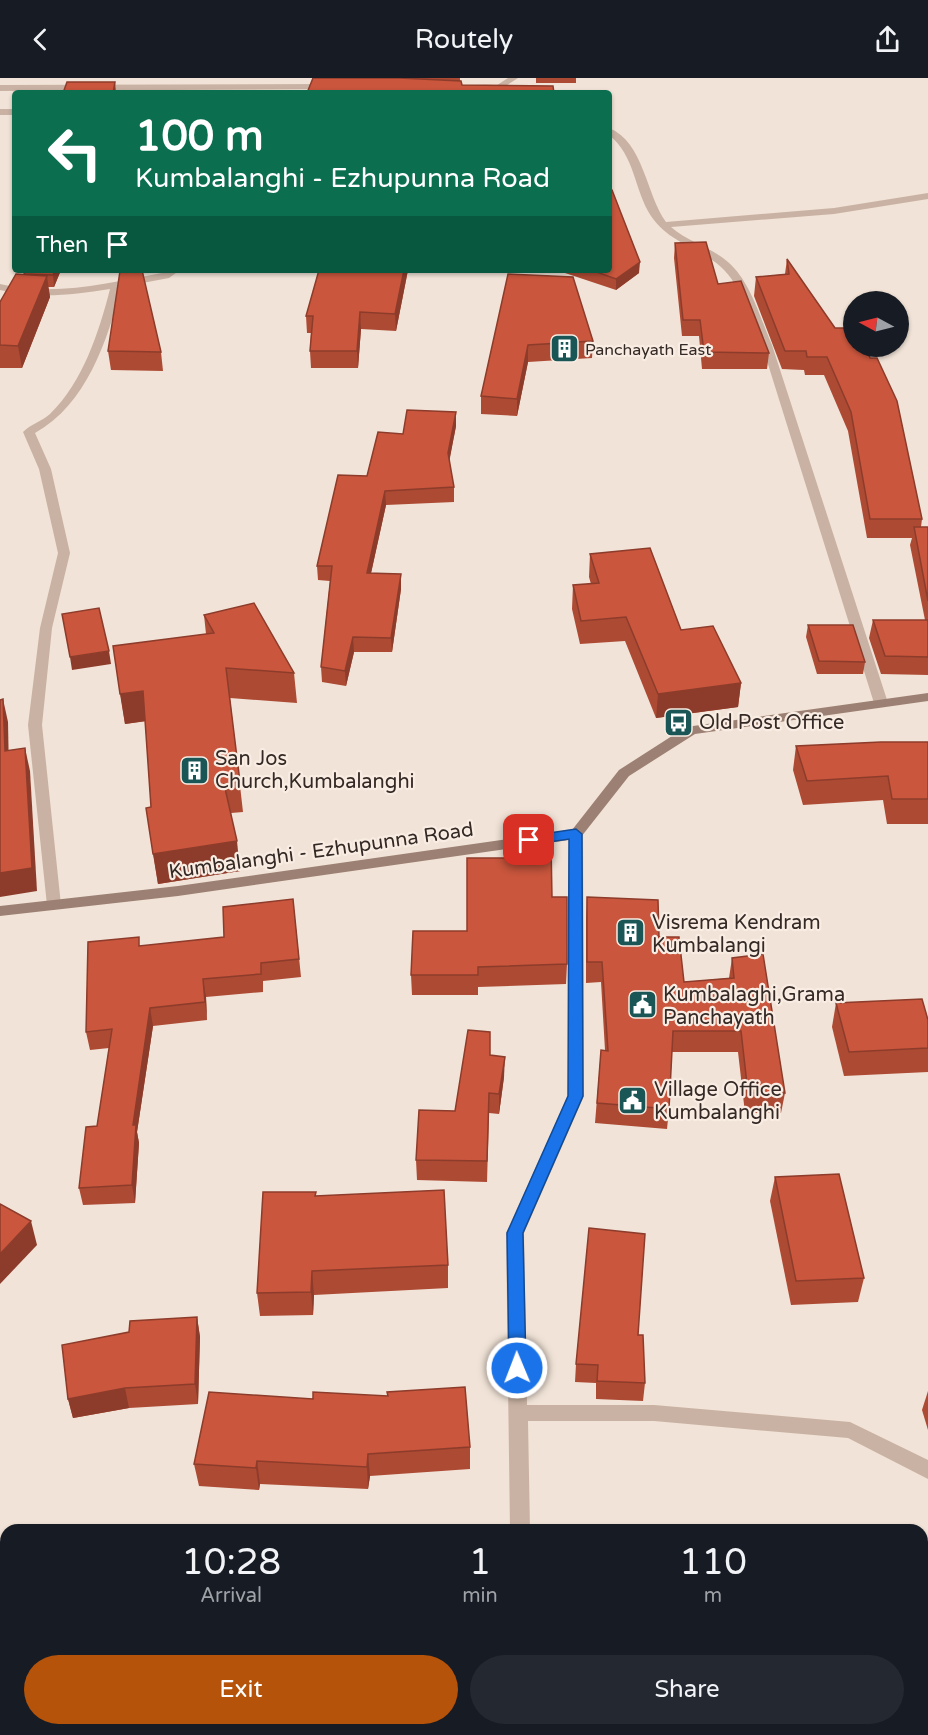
<!DOCTYPE html>
<html lang="en">
<head>
<meta charset="utf-8">
<style>
  :root { --surface:#171b24; --page:#242831; --text:#f1f3f6; --muted:#9ea1a6; --accent:#b45309 }
  body { margin:0; font-family:"Varela Round",sans-serif; background:var(--page); color:var(--text); height:100vh; display:flex; flex-direction:column; font-size:22px; white-space:nowrap }
  * { box-sizing:border-box; margin:0 }
  p { font-size:20px; color:var(--muted) }
  .icon { flex:none; width:33px; height:33px; fill:none; stroke:currentColor; stroke-width:2; stroke-linecap:round; stroke-linejoin:round }
  .map { position:relative; flex:1; overflow:hidden }
  .panel { position:absolute; left:0px; top:1446px; width:928px; height:212px; display:flex; flex-direction:column; background:var(--surface); border-radius:18px 18px 0 0; box-shadow:0 2px 4px #0004 }
  .panel>* { flex:none }
  .hud { position:absolute; left:12px; top:12px; width:600px; height:183px; border-radius:6px; box-shadow:0 2px 4px #0004; background:#0b6e4f; color:#fff; overflow:hidden }
  .needle { width:39px; rotate:277deg }
  .fabs { position:absolute; left:843px; top:213px; display:grid; gap:12px }
  .fabs a { display:grid; place-items:center; width:66px; height:66px; border-radius:50%; background:var(--surface); box-shadow:0 2px 4px #0004; font-size:30px }
  .pin { position:absolute; display:grid; place-items:center; width:51px; height:51px; color:#fff; margin:-26px; border-radius:12px; box-shadow:0 3px 9px #0006 }
  .me { position:absolute; width:66px; margin:-33px; rotate:359deg; stroke-linejoin:round; filter:drop-shadow(0 0 4px #0008) }
  .turn { display:flex; align-items:center; gap:21px; height:126px; padding:0 24px; font-size:27px }
  .turn .icon { width:78px; height:78px; stroke-width:2.5 }
  .turn b { display:block; font-size:42px; line-height:51px }
  .then { display:flex; align-items:center; height:57px; padding:0 24px; background:#0003; gap:12px; font-size:22px }
  .eta { display:flex; justify-content:space-evenly; align-items:center; height:102px; text-align:center }
  .eta b { font-size:36px; font-weight:600; line-height:42px }
  .button { display:flex; gap:12px; margin-top:auto; padding:12px 24px }
  .button a { flex:1; height:69px; border-radius:36px; background:var(--accent); color:#fff; font-size:24px; font-weight:600; line-height:69px; text-align:center }
  .button a+a { background:var(--page); color:var(--text) }
  header { display:flex; justify-content:space-between; align-items:center; height:78px; padding:0 24px; background:var(--surface); font-size:27px; font-weight:600 }
  .map>svg:first-child { display:block }
  .lines { fill:none; stroke-linecap:round; stroke-linejoin:round }
  .street { fill:#c9b2a3; fill-rule:evenodd }
  .secondary { fill:#9d8074; fill-rule:evenodd }
  .wall { fill:#ad4a34 }
  .shaded-wall { fill:#8d3c2b }
  .building { fill:#c9563d; stroke:#8d3c2b; stroke-width:1.5 }
  .route { fill:#1a73e8; stroke:#114b97; stroke-width:1.5 }
  .labels { text-anchor:middle; stroke-width:4.5; stroke-linejoin:round; paint-order:stroke }
  .far-poi-label { font-size:16px; fill:#342925; stroke:#f9ede3; text-anchor:start }
  .poi-label { font-size:20px; fill:#342925; stroke:#f9ede3; text-anchor:start }
  .street-label { font-size:20px; fill:#342925; stroke:#f9ede3 }
</style>
</head>
<body>
<header><svg class="icon" aria-label="back" viewBox="0 0 24 24"><path d="M15 5l-7 7 7 7"/></svg>Routely<svg class="icon" aria-label="share" viewBox="0 0 24 24"><path d="M12 15V3M7 8l5-5 5 5M5 13v7h14v-7"/></svg></header>
<div class="map">
<svg width="928" height="1657" viewBox="0 0 928 1657">
  <rect width="100%" height="100%" fill="#f1e3d7"/>
  <g class="lines">
    <g class="street">
      <polygon points="508,0 518,0 495,15 485,15"/>
      <polygon points="333,6 334,8 330,11 0,13 0,7"/>
      <rect x="0" y="31" width="15" height="6"/>
      <path d="M609,50C644,64 646,117 666,144L834,130L928,115V121L834,136L671,149C688,164 711,169 728,184C751,204 760,240 772,267L888,625L886,628H876L874,625L762,267C750,242 742,208 721,189C699,169 669,165 651,138C634,112 635,77 609,57Z"/>
      <path d="M168,192H180L169,200L121,209C108,262 86,327 35,355L51,391L70,475L52,550L42,647L61,827L54,832L47,827L28,647L40,550L58,475L39,391L23,354C31,346 42,343 50,336C83,304 99,254 110,211C71,217 39,221 0,212V206C56,219 107,205 162,195Z"/>
      <polygon points="576,751 583,756 584,1018 524,1155 527,1327 654,1327 850,1344 928,1382 928,1401 848,1360 654,1343 528,1343 530,1452 510,1452 506,1155 568,1018 569,756"/>
      <polygon points="512,1652 533,1652 535,1657 513,1657"/>
    </g>
    <polygon class="secondary" points="928,615 928,623 695,656 629,698 581,759 576,761 178,818 0,838 0,828 178,808 572,752 619,692 686,649"/>
  </g>
  <g class="wall">
    <polygon points="313,0 460,0 460,3 462,7 554,15"/>
    <rect x="536" y="0" width="40" height="5"/>
    <polygon points="675,165 718,206 769,275 767,291 702,291 699,258 682,258 674,180"/>
    <polygon points="787,181 835,250 870,280 922,441 921,449 928,449 928,597 881,596 869,560 873,542 925,542 910,467 912,460 867,460 848,353 824,297 805,297 804,292 782,291 754,218 756,199 785,196"/>
    <polygon points="61,192 54,209 48,209 50,219 22,290 0,290 0,224 24,196"/>
    <polygon points="408,192 396,253 361,251 358,290 311,290 310,273 311,255 307,255 306,238"/>
    <polygon points="556,192 609,192 639,195 616,212"/>
    <polygon points="508,196 593,263 592,280 528,284 517,338 481,336 481,318"/>
    <polygon points="108,273 161,274 163,293 111,292"/>
    <polygon points="456,348 449,383 454,409 454,424 386,427 371,495 401,511 392,574 354,574 346,608 322,604 321,589 330,503 318,502 317,488 367,398 403,356"/>
    <polygon points="590,476 681,552 741,605 738,629 656,640 625,563 580,566 572,531 573,507 591,506 589,499"/>
    <polygon points="204,537 294,595 297,625 230,620 243,734 231,735 240,793 158,806 146,730 151,729 145,643 125,646 113,568 206,556"/>
    <polygon points="808,547 865,584 863,596 817,596 806,559"/>
    <polygon points="928,664 928,746 887,746 883,722 803,727 793,692 796,668"/>
    <polygon points="552,819 567,886 566,906 478,909 478,917 412,917 411,897 467,853"/>
    <polygon points="587,819 659,859 684,904 729,900 732,880 785,1015 781,1035 745,1035 738,974 672,974 669,1031 667,1051 595,1045 601,972 605,972 601,904 586,905 586,840"/>
    <polygon points="293,821 301,899 263,903 263,914 206,919 207,942 153,948 137,1054 139,1065 135,1125 83,1127 79,1110 97,1048 109,970 90,972 86,954 140,868 224,859"/>
    <polygon points="836,925 928,942 928,994 844,998 832,949"/>
    <polygon points="490,977 504,999 499,1036 489,1035 487,1104 417,1102 416,1082 455,1033"/>
    <polygon points="775,1099 864,1200 858,1224 791,1227 770,1123"/>
    <polygon points="316,1118 448,1187 448,1210 314,1217 313,1237 260,1238 257,1215"/>
    <polygon points="197,1239 200,1259 198,1326 129,1330 73,1340 68,1321 129,1254"/>
    <polygon points="638,1257 645,1305 643,1323 596,1321 596,1305 575,1304 576,1286"/>
    <polygon points="928,1313 928,1352 922,1332"/>
    <polygon points="470,1369 470,1391 370,1398 368,1411 260,1406 259,1412 199,1408 194,1386"/>
  </g>
  <g class="shaded-wall">
    <polygon points="115,4 116,15 113,15"/>
    <polygon points="640,184 639,195 616,212 616,201"/>
    <polygon points="55,192 61,192 54,209 53,197"/>
    <polygon points="404,192 408,192 396,253 395,236"/>
    <polygon points="47,198 50,219 22,290 18,268"/>
    <polygon points="360,234 361,251 358,290 357,273"/>
    <polygon points="528,267 528,284 517,338 517,321"/>
    <polygon points="456,334 456,348 448,390 448,375"/>
    <polygon points="385,413 386,427 368,509 367,495"/>
    <polygon points="401,496 401,511 392,574 391,560"/>
    <polygon points="353,559 354,574 346,608 345,593"/>
    <polygon points="109,573 111,586 72,592 70,579"/>
    <polygon points="741,605 738,629 656,640 658,616"/>
    <polygon points="143,613 147,643 125,646 120,616"/>
    <polygon points="3,621 8,644 9,696 5,673"/>
    <polygon points="25,670 30,693 37,813 0,819 0,795"/>
    <polygon points="237,763 240,793 158,806 153,776"/>
    <polygon points="203,901 206,919 207,942 205,924"/>
    <polygon points="150,930 153,948 137,1054 139,1065 135,1125 132,1107 133,1047"/>
    <polygon points="505,979 504,999 499,1036 499,1016"/>
    <polygon points="31,1143 37,1167 0,1206 0,1176"/>
    <polygon points="312,1193 314,1217 313,1237 311,1214"/>
    <polygon points="197,1239 200,1259 198,1326 195,1306"/>
    <polygon points="125,1310 129,1330 73,1340 68,1321"/>
    <polygon points="368,1376 370,1398 368,1411 367,1389"/>
    <polygon points="257,1383 260,1406 259,1412 256,1390"/>
  </g>
  <g class="building">
    <polygon points="313,0 400,0 461,3 462,7 553,8 554,15 307,15"/>
    <polygon points="67,4 115,4 113,15 63,15"/>
    <polygon points="609,112 612,112 640,184 616,201 591,192 609,192"/>
    <polygon points="706,164 718,206 741,203 769,275 704,274 700,242 683,242 675,165"/>
    <polygon points="787,181 835,250 854,250 854,268 866,268 870,280 877,280 897,323 922,441 870,441 851,334 827,279 807,279 806,273 785,273 756,199 789,196"/>
    <polygon points="26,192 55,192 53,197 24,196"/>
    <polygon points="124,192 142,192 161,274 108,273 120,193"/>
    <polygon points="319,192 404,192 395,236 360,234 357,273 310,273 313,238 306,238"/>
    <polygon points="16,196 47,198 18,268 0,267 0,224"/>
    <polygon points="508,196 573,199 593,263 528,267 517,321 481,318"/>
    <polygon points="407,332 456,334 448,375 454,409 385,413 367,495 401,496 391,560 353,559 345,593 321,589 332,488 317,488 338,397 367,398 378,354 403,356"/>
    <polygon points="914,449 928,449 928,523"/>
    <polygon points="650,470 681,552 713,548 741,605 658,616 626,539 581,543 573,507 599,505 590,476"/>
    <polygon points="254,525 294,595 226,590 240,704 224,706 237,763 153,776 146,730 151,729 143,613 120,616 113,568 214,555 204,537"/>
    <polygon points="99,530 109,573 70,579 62,536"/>
    <polygon points="873,542 928,542 928,579 885,578"/>
    <polygon points="808,547 853,547 865,584 819,583"/>
    <polygon points="3,621 5,673 25,670 32,790 0,795 0,622"/>
    <polygon points="881,664 928,664 928,721 892,721 888,698 807,703 796,668"/>
    <polygon points="515,766 551,766 552,819 567,819 567,886 478,889 478,897 411,897 413,853 467,853 467,780 515,780"/>
    <polygon points="587,819 658,822 659,859 679,859 684,904 734,900 732,880 763,876 785,1015 748,1015 741,953 673,953 669,1031 597,1025 601,972 608,973 602,884 587,884"/>
    <polygon points="293,821 299,881 261,885 261,896 203,901 205,924 150,930 133,1047 136,1047 132,1107 79,1110 86,1049 97,1048 112,951 86,954 88,864 139,859 139,868 224,859 223,829"/>
    <polygon points="922,921 928,942 928,970 849,974 836,925"/>
    <polygon points="468,952 490,954 490,977 505,979 499,1016 489,1015 487,1083 416,1082 419,1032 455,1033"/>
    <polygon points="839,1096 864,1200 796,1203 775,1099"/>
    <polygon points="444,1112 448,1187 312,1193 311,1214 257,1215 263,1114 316,1114 315,1118"/>
    <polygon points="0,1126 31,1143 0,1176"/>
    <polygon points="589,1150 645,1156 638,1257 643,1257 645,1305 597,1303 598,1287 576,1286"/>
    <polygon points="197,1239 195,1306 125,1310 68,1321 62,1267 129,1254 130,1243"/>
    <polygon points="465,1309 470,1369 368,1376 367,1389 257,1383 256,1390 194,1386 209,1314 313,1321 313,1314 388,1318 387,1314"/>
  </g>
  <polygon class="route" points="576,751 582,756 583,1018 523,1155 526,1290 523,1295 517,1297 511,1295 509,1290 507,1155 568,1018 569,761 529,767 522,762 529,758"/>
  <defs>
    <symbol id="building-square" viewBox="-11 -11 22 22"><rect x="-9" y="-9" width="18" height="18" rx="4" fill="#1a5656" stroke="#f9ede3"/><path d="M-4-6H4V6H1V3H-1V6H-4ZM-2.5-4.3h1.7v1.8h-1.7ZM.8-4.3h1.7v1.8H.8ZM-2.5-1h1.7V.8h-1.7ZM.8-1h1.7V.8H.8Z" fill="#fff"/></symbol>
    <symbol id="bus-square" viewBox="-11 -11 22 22"><rect x="-9" y="-9" width="18" height="18" rx="4" fill="#1a5656" stroke="#f9ede3"/><path d="M-5-6H5V4H4V6H2V4H-2V6H-4V4H-5ZM-3.5-4V0h7V-4ZM-3.5 1.2v1.5H-2V1.2ZM2 1.2v1.5H3.5V1.2Z" fill="#fff"/></symbol>
    <symbol id="civic-square" viewBox="-11 -11 22 22"><rect x="-9" y="-9" width="18" height="18" rx="4" fill="#1a5656" stroke="#f9ede3"/><path d="M-.6-6.5H3V-4.5H.6V-3L4-1V1h2V6H-6V1h2V-1L-.6-3ZM-1.2 2.5V6h2.4V2.5Z" fill="#fff"/></symbol>
  </defs>
  <g fill-rule="evenodd">
    <use href="#building-square" x="548" y="254" width="33" height="33"/>
    <use href="#bus-square" x="662" y="628" width="33" height="33"/>
    <use href="#building-square" x="178" y="676" width="33" height="33"/>
    <use href="#building-square" x="614" y="838" width="33" height="33"/>
    <use href="#civic-square" x="626" y="910" width="33" height="33"/>
    <use href="#civic-square" x="616" y="1006" width="33" height="33"/>
  </g>
  <g class="labels">
    <g class="far-poi-label">
      <text x="585" y="277">Panchayath East</text>
    </g>
    <g class="poi-label">
      <text x="699" y="651">Old Post Office</text>
      <text x="215" y="687">San Jos<tspan x="215" dy="23">Church,Kumbalanghi</tspan></text>
      <text x="652" y="851">Visrema Kendram<tspan x="652" dy="23">Kumbalangi</tspan></text>
      <text x="663" y="923">Kumbalaghi,Grama<tspan x="663" dy="23">Panchayath</tspan></text>
      <text x="654" y="1018">Village Office<tspan x="654" dy="23">Kumbalanghi</tspan></text>
    </g>
    <g class="street-label">
      <text transform="translate(321 772) rotate(-8)" y="7">Kumbalanghi - Ezhupunna Road</text>
    </g>
  </g>
</svg>
<div class="fabs">
<a><svg class="needle" viewBox="-14 -14 28 28"><path d="M0-13l5 13h-10z" fill="#e53935"/><path d="M0 13l5-13h-10z" fill="#9ea1a6"/></svg></a>
</div>
<div class="pin" style="left:529px;top:762px;background:#d93025"><svg class="icon" aria-label="arrive" viewBox="0 0 24 24"><path d="M6 21V4h12l-3 4 3 4H6"/></svg></div>
<svg class="me" style="left:517px;top:1290px" viewBox="-20 -20 40 40"><circle r="17" fill="#1a73e8" stroke="#fff" stroke-width="3"/><path d="M0-11L8 9 0 5-8 9z" fill="#fff"/></svg>
<div class="hud">
<div class="turn"><svg class="icon" aria-label="left" viewBox="0 0 24 24"><path d="M17 20v-9H6M10 6l-5 5 5 5"/></svg><div><b>100 m</b>Kumbalanghi - Ezhupunna Road</div></div>
<div class="then">Then<svg class="icon" aria-label="arrive" viewBox="0 0 24 24"><path d="M6 21V4h12l-3 4 3 4H6"/></svg></div>
</div>
<section class="panel">
<div class="eta">
<div><b>10:28</b><p>Arrival</p></div>
<div><b>1</b><p>min</p></div>
<div><b>110</b><p>m</p></div>
</div>
<div class="button"><a>Exit</a><a>Share</a></div>
</section>
</div>
</body>
</html>
